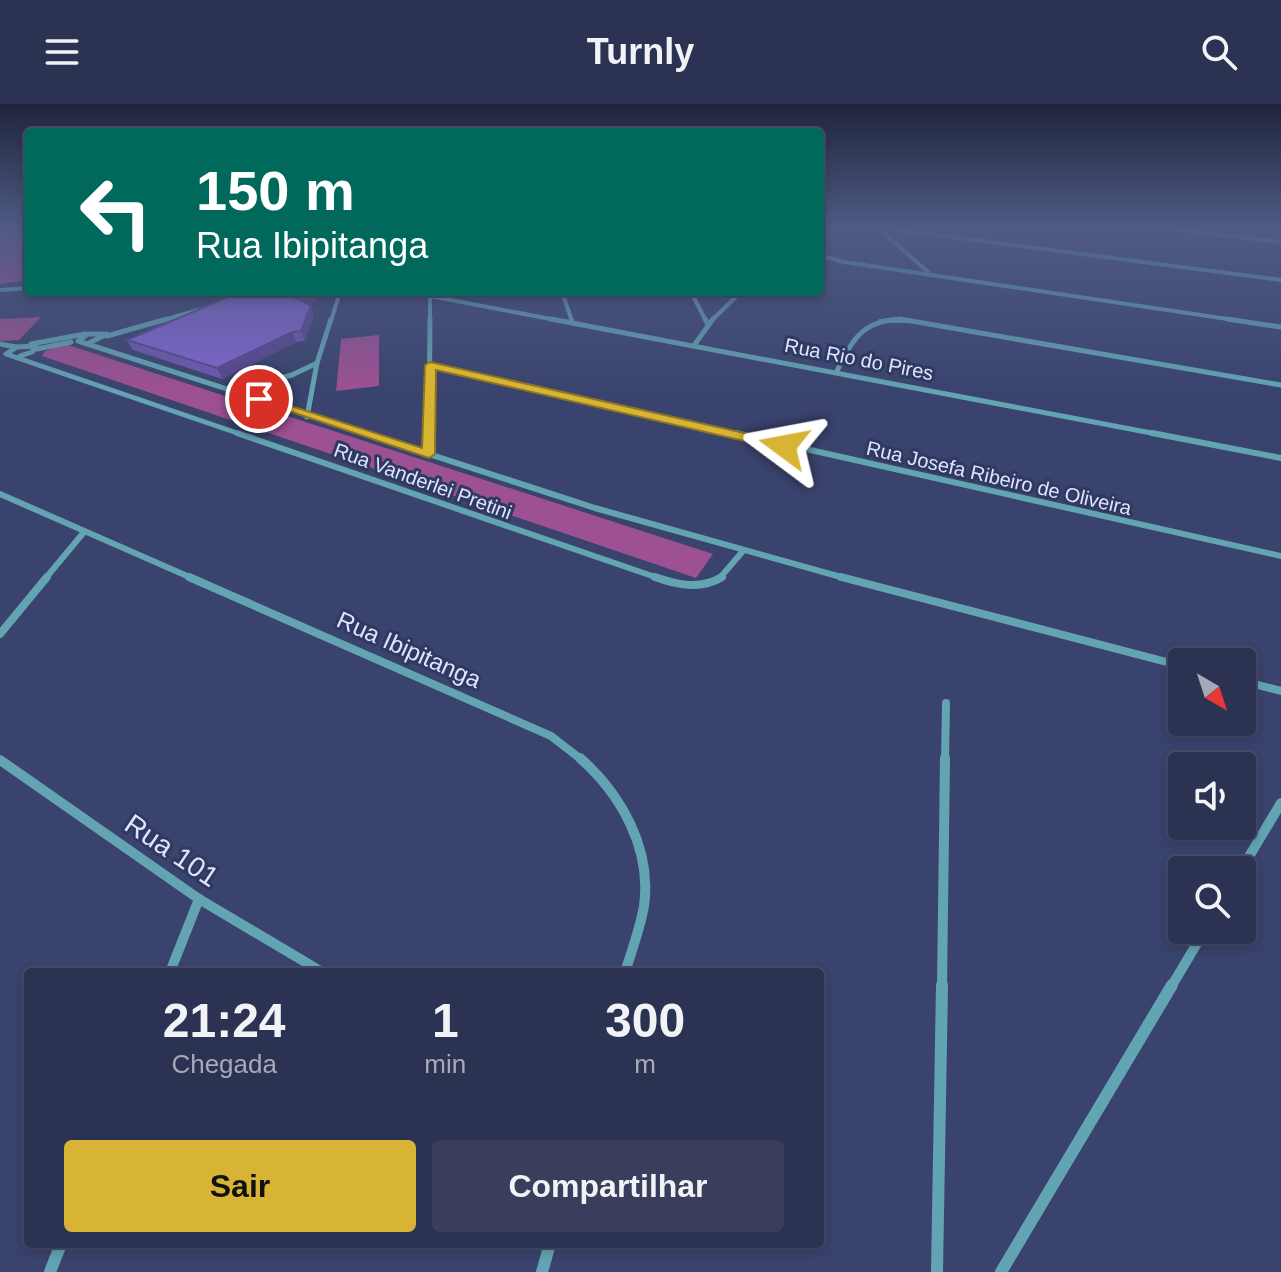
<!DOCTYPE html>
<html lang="pt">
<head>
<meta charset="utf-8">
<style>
  :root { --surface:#2c3252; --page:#383e5c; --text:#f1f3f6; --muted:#a6aab8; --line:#484d69; --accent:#d7b434 }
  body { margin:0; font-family:Helvetica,sans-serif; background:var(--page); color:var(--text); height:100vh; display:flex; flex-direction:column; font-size:30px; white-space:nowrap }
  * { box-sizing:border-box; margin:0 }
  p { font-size:26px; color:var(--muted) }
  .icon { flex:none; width:44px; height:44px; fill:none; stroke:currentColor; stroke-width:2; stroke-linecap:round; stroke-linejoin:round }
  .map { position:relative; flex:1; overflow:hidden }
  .sheet { position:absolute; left:24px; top:864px; width:800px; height:280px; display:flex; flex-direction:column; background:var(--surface); border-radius:8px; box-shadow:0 4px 12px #0003,0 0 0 2px var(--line) }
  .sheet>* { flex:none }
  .hud { position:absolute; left:24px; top:24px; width:800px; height:168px; border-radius:8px; box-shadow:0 4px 12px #0003,0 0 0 2px var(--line); background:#00695c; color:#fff; overflow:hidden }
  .needle { width:52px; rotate:141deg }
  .tools { position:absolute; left:1168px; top:544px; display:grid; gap:16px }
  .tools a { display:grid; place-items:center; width:88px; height:88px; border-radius:8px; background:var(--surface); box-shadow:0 4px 12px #0003,0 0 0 2px var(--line); font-size:40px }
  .pin { position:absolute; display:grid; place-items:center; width:68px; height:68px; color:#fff; margin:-34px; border:4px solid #fff; border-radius:50%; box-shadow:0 2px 8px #0007 }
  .me { position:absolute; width:88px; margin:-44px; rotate:283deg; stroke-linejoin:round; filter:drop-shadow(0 0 6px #0008) }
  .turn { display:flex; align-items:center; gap:28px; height:168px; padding:0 40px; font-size:36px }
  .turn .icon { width:104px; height:104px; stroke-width:2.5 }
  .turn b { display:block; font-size:56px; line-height:68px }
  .eta { display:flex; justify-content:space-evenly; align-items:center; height:136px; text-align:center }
  .eta b { font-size:48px; font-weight:600; line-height:56px }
  .cta { display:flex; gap:16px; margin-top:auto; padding:16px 40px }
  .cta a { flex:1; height:92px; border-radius:8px; background:var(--accent); color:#111; font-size:32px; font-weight:600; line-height:92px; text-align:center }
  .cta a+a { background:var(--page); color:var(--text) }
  header { display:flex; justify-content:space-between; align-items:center; height:104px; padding:0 40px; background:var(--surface); font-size:36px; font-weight:600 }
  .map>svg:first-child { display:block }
  .green { fill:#9d5092 }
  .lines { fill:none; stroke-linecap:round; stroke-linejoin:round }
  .minor-far5 { stroke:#63a4b2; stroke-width:4 }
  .minor-far4 { stroke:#63a4b2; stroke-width:5 }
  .minor-far3 { stroke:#63a4b2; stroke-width:6 }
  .minor-far2 { stroke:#63a4b2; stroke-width:8 }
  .minor-far1 { stroke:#63a4b2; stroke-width:10 }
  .minor { stroke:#63a4b2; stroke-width:12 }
  .wall { fill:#6e58b0 }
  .shaded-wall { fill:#5a4790 }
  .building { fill:#8066cd; stroke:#5a4790; stroke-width:2 }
  .route { fill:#d7b434; stroke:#8c7522; stroke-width:2 }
  .labels { text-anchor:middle; stroke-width:6; stroke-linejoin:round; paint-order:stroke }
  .far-street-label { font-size:20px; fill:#dde4fe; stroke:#303961 }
  .street-label { font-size:24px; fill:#dde4fe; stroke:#303961 }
  .near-street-label { font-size:28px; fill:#dde4fe; stroke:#303961 }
</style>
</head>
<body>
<header><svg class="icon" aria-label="menu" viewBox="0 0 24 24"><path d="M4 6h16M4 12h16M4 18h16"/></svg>Turnly<svg class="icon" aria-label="search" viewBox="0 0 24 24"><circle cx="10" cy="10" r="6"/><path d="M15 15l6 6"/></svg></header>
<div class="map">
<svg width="1281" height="1168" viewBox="0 0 1281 1168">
  <rect width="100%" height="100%" fill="#3a436d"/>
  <g class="green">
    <polygon points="0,125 28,125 28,176 0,180"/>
    <polygon points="41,213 19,236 0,237 0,215"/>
    <polygon points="379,231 379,282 336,287 341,235"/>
    <polygon points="65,240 713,450 696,474 42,252 45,247"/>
  </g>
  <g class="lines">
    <g class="minor-far5">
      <polyline points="879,125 928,168"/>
      <polyline points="890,125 1281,176"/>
      <polyline points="1172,125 1281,138"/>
      <polyline points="820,151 844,158 1241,217"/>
      <polyline points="0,186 28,184"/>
      <polyline points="562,188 572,217"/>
      <polyline points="691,188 706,217"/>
      <polyline points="430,192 561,217"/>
      <polyline points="160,217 202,205"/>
      <polyline points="331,217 340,188"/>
      <polyline points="430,217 430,188"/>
      <polyline points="711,217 741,188"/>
      <polyline points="880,217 911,217"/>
    </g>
    <g class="minor-far4">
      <polyline points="551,215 1162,331"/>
      <polyline points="571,215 572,218"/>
      <polyline points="705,215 708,220"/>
      <polyline points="1227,215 1281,223"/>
      <polyline points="107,232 167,215"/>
      <polyline points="89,239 107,230 88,230 78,237 370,331"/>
      <polyline points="0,240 16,243"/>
      <polyline points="31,240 85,230"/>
      <polyline points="695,240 713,215"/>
      <polyline points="37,245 71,238"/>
      <polyline points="20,252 32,248 36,242 17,243 6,250 243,331"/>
      <polyline points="430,261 744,331"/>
      <path d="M837,267C852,235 863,217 900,215L1281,281"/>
      <polyline points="234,286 292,271 317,259 331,215"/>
      <polyline points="307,313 317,259"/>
      <polyline points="429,331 430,215"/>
    </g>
    <g class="minor-far3">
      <polyline points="237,329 661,475"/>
      <polyline points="364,329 595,404 848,475"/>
      <polyline points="735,329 1281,452"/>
      <polyline points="1152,329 1281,354"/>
      <polyline points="429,350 429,329"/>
      <polyline points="0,390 194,475"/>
      <polyline points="45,475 84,428"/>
      <polyline points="719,475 743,447"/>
    </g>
    <g class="minor-far2">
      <polyline points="189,473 551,632 582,656"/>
      <path d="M655,473C677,481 701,486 722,473"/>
      <polyline points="841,473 1182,562"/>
      <polyline points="0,530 47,473"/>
      <polyline points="1242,577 1281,587"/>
      <polyline points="945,656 946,599"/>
    </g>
    <g class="minor-far1">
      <path d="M580,654C621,690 652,745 644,802C640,825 632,846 625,868"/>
      <polyline points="0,656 199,795 322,868"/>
      <polyline points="1241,766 1281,699"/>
      <polyline points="170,868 199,795"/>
      <polyline points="942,883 945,654"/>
      <polyline points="1171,883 1205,826"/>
    </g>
    <g class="minor">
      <polyline points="50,1168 61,1140"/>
      <polyline points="542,1168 550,1140"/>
      <polyline points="937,1168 942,881"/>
      <polyline points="1001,1168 1172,881"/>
    </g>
  </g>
  <polygon class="wall" points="222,192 317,197 309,200 314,211 305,237 296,238 222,275 133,246 127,236 223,195"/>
  <g class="shaded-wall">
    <polygon points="312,188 314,188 317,197 299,204 295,194"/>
    <polygon points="311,201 314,211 305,237 301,227"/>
    <polygon points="292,228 296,238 222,275 217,264"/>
  </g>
  <polygon class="building" points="234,188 312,188 295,194 311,201 301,227 292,228 217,264 127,236 226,194 222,192"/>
  <linearGradient id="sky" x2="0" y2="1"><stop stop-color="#20253c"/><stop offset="0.43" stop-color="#4f5b84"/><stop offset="1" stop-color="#4f5b84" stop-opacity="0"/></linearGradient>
  <rect width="1281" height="288" fill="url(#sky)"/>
  <polygon class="route" points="430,258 784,338 790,342 784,346 436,266 435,350 429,354 253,295 263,293 422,344 425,261"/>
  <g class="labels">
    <g class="far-street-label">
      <text transform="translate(859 255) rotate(11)" y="7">Rua Rio do Pires</text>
      <text transform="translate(999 374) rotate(13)" y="7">Rua Josefa Ribeiro de Oliveira</text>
      <text transform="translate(423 377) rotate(20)" y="7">Rua Vanderlei Pretini</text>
    </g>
    <g class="street-label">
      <text transform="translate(409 546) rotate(24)" y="8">Rua Ibipitanga</text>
    </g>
    <g class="near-street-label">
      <text transform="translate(172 746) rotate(34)" y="10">Rua 101</text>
    </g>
  </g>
</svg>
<div class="tools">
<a><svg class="needle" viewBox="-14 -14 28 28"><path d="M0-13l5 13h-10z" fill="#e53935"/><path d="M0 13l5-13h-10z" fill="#a6aab8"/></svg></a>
<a><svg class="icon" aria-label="sound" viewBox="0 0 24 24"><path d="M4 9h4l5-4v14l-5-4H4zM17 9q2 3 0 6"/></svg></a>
<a><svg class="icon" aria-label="search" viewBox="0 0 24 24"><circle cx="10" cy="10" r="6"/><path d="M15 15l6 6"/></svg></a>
</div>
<div class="pin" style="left:259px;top:295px;background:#d93025"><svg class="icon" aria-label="arrive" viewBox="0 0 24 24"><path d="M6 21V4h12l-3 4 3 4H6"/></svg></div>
<svg class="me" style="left:784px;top:342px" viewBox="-20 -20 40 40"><path d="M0-17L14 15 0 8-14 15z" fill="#d7b434" stroke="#fff" stroke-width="4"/></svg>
<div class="hud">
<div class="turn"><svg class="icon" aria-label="left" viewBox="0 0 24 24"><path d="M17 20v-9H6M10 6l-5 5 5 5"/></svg><div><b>150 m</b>Rua Ibipitanga</div></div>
</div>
<section class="sheet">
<div class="eta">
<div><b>21:24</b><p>Chegada</p></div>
<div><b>1</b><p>min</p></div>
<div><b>300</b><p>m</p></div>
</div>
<div class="cta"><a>Sair</a><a>Compartilhar</a></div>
</section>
</div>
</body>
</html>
